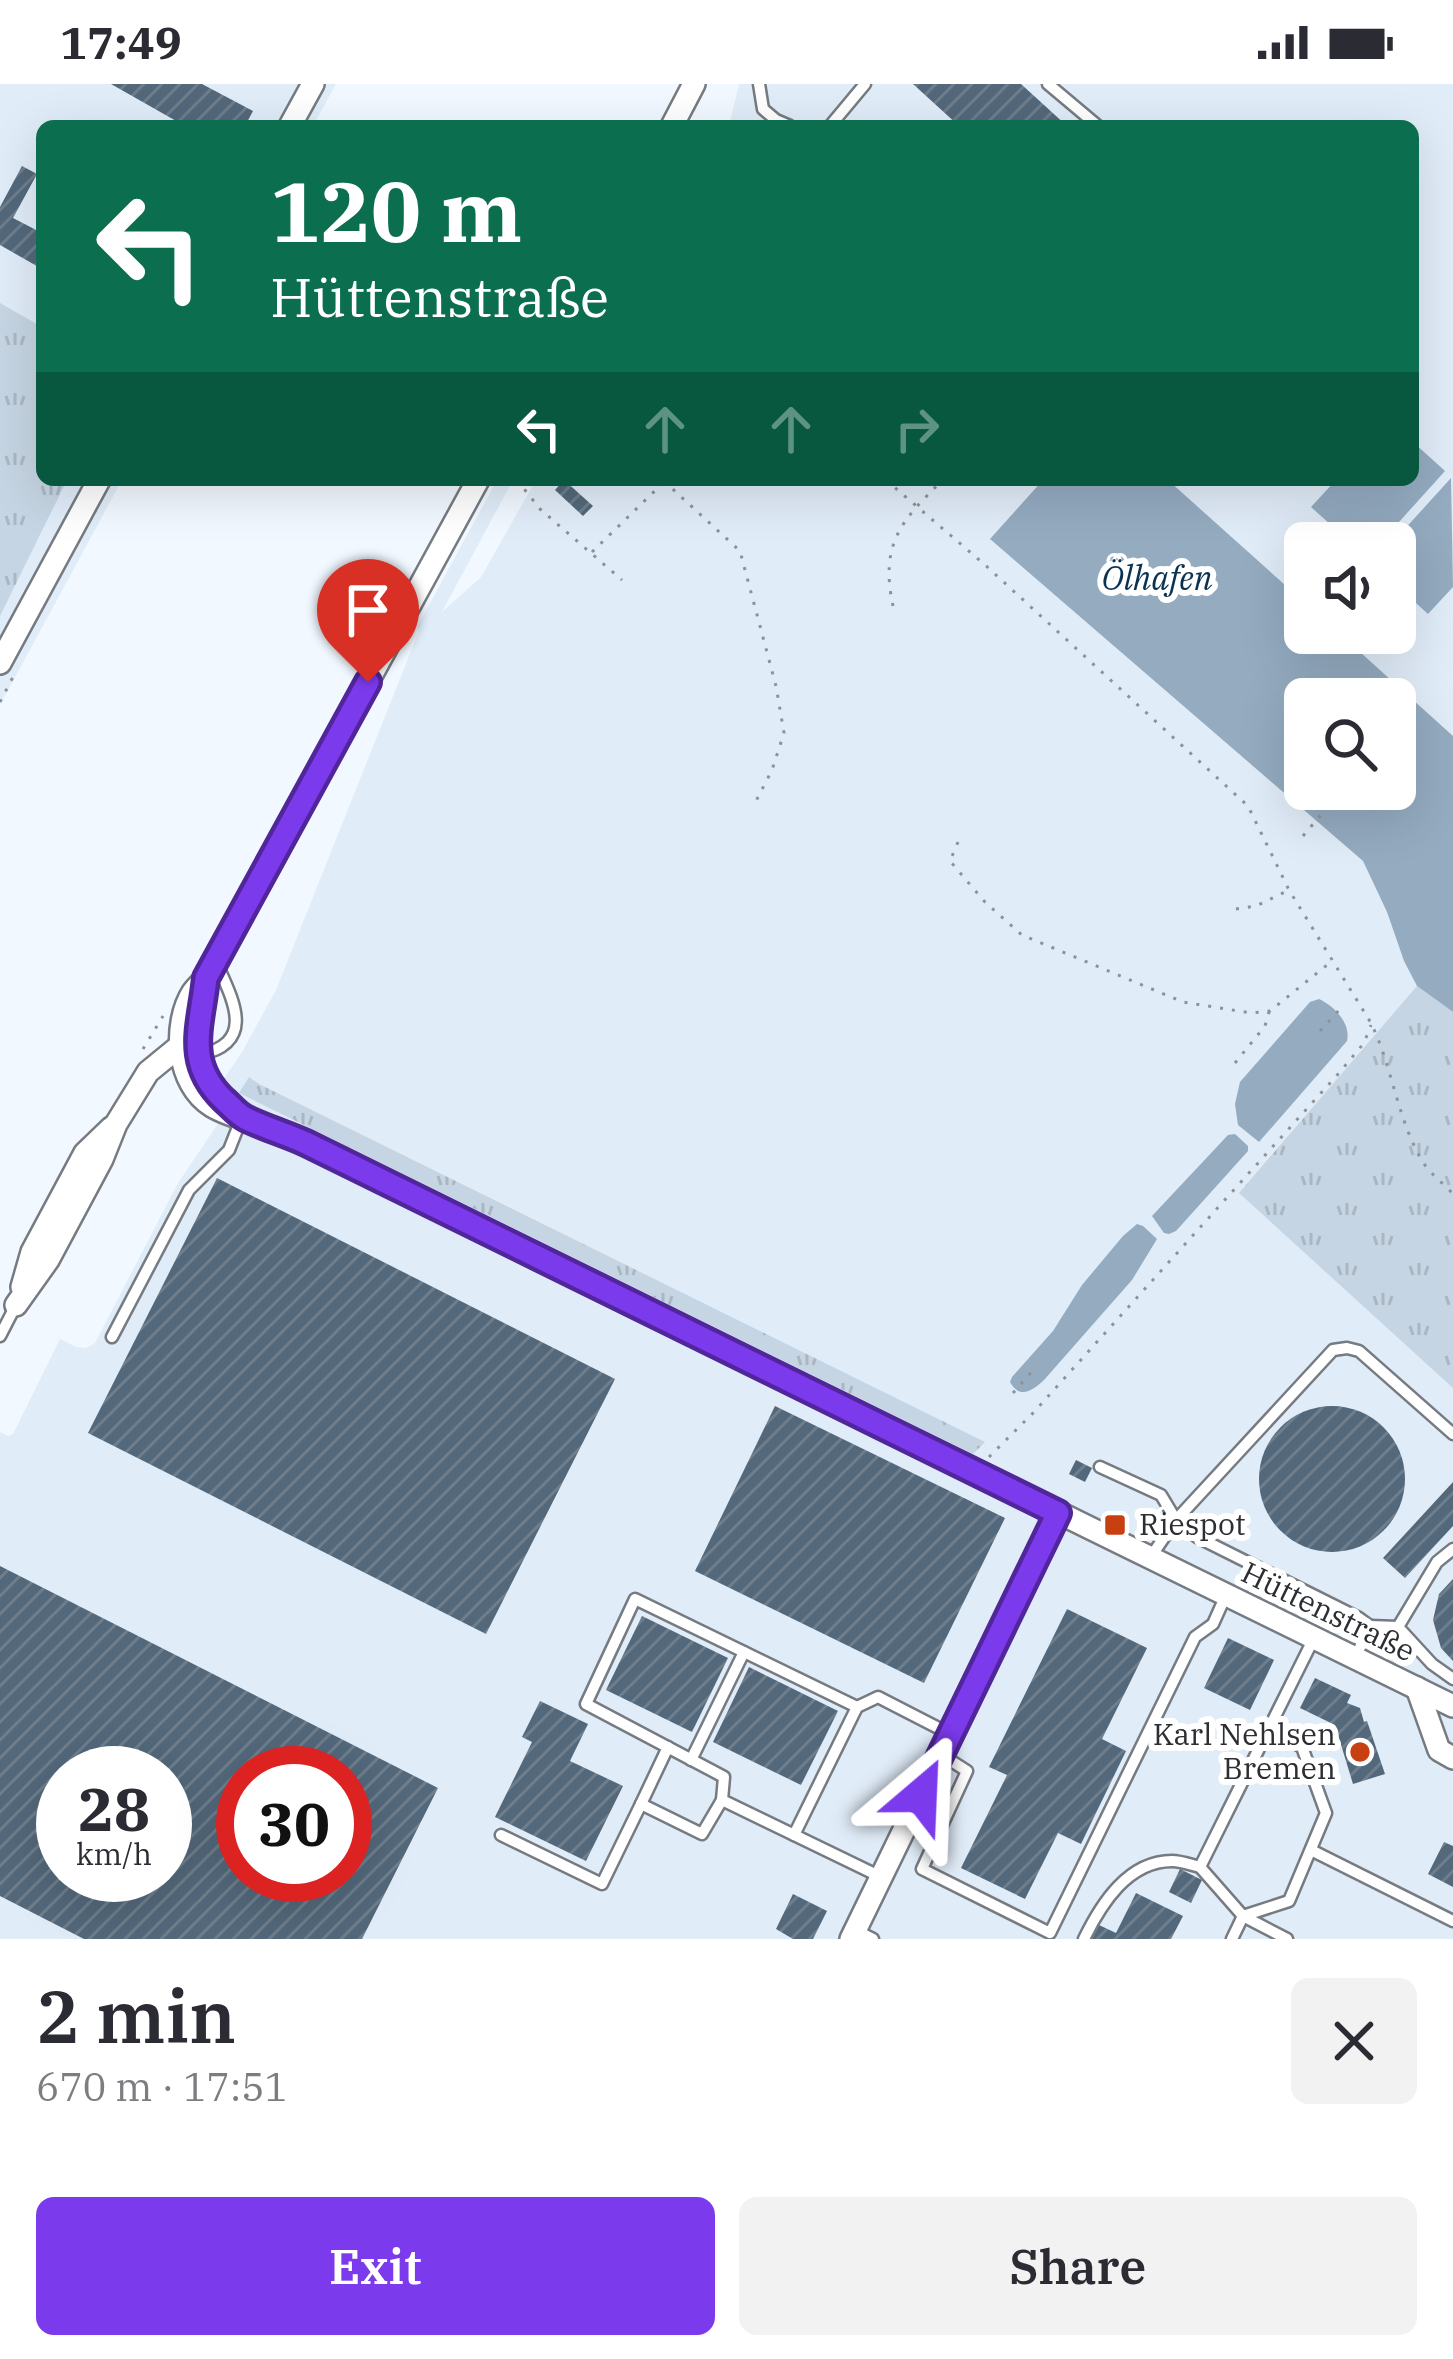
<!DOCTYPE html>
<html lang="en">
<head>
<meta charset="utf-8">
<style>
  :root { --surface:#fff; --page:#f2f2f3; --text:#2b2b33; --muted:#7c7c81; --accent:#7c3aed }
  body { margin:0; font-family:"IBM Plex Serif",serif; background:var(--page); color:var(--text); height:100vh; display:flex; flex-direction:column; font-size:45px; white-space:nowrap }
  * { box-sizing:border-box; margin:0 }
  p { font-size:39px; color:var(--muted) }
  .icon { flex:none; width:66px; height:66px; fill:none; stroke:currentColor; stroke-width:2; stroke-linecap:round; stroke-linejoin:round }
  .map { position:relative; height:1855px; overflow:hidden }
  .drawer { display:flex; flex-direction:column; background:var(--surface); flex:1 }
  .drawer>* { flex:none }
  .hud { position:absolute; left:36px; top:36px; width:1383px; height:366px; border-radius:18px; box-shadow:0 12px 48px #0002; background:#0b6e4f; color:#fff; overflow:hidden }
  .controls { position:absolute; left:1284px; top:438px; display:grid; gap:24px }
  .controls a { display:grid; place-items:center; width:132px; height:132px; border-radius:18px; background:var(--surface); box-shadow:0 12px 48px #0002; font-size:60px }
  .speed { position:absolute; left:36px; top:1662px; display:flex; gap:24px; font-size:60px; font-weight:700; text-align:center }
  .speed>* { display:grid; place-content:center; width:156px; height:156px; border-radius:50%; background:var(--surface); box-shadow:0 12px 48px #0002; line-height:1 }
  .speed small { font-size:30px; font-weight:400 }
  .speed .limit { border:18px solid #d22; background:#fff; color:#111 }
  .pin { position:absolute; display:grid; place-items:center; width:102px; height:102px; color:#fff; margin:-123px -51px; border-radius:50% 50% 50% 0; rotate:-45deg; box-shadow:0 0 12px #0007 }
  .pin .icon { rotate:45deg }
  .me { position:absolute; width:132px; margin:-66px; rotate:26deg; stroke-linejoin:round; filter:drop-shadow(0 0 9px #0008) }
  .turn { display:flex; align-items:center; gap:42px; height:252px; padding:0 36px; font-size:54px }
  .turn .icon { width:156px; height:156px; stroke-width:2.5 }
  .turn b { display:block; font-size:84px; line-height:102px }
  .lanes { display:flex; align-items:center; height:114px; padding:0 36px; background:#0003; justify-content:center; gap:60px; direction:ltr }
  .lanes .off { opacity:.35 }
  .round { display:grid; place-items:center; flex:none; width:126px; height:126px; border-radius:18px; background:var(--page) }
  .summary { display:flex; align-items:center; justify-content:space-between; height:204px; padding:0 36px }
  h1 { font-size:72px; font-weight:600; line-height:90px }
  .primary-button { display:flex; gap:24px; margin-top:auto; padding:24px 36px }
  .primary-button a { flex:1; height:138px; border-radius:18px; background:var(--accent); color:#fff; font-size:48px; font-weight:600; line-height:138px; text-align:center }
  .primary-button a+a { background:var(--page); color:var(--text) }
  .status { display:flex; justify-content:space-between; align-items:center; height:84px; padding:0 60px; background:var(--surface); direction:ltr }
  .status svg { height:33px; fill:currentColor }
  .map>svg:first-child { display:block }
  .built { fill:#e0ecf8; fill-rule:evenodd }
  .grass { fill:url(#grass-tufts) }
  .water { fill:#94abc0; fill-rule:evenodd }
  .building { fill:url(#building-hatch); fill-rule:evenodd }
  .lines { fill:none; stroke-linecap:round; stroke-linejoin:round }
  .service-casing { stroke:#767b81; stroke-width:15 }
  .minor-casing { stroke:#767b81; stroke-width:26 }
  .path { stroke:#8e9297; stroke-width:3; stroke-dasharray:3 9; stroke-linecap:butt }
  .service { stroke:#fff; stroke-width:10 }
  .minor { stroke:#fff; stroke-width:21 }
  .route-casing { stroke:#51269a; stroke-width:30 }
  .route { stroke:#7c3aed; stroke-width:21 }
  .poi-dot { fill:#c84011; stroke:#fff; stroke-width:4.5 }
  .labels { text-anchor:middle; stroke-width:12; stroke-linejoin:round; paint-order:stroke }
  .poi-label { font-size:30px; fill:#2c2e31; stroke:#fff; text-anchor:start }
  .street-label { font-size:30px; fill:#2c2e31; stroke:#fff }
  .water-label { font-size:33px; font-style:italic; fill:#0b3251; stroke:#fff }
</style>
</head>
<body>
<div class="status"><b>17:49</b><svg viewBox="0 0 49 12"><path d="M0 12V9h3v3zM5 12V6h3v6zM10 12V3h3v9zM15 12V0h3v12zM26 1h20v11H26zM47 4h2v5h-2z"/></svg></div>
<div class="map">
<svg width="1453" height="1855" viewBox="0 0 1453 1855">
  <defs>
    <pattern id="grass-tufts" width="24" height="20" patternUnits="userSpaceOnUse" patternTransform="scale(3)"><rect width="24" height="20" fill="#c6d5e3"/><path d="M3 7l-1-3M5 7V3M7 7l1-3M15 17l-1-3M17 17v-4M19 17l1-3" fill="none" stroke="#aab7c3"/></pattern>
    <pattern id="building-hatch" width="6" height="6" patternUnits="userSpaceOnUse" patternTransform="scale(3)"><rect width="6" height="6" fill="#53687b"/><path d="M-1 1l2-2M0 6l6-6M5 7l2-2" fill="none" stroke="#6e7e8c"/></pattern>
  </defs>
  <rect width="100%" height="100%" fill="#f2f8ff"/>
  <g class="built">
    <polygon points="0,0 336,0 313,42 42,42 42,396 122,396 0,621"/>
    <polygon points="739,0 1453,0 1453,652 1339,549 1395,549 1395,459 1305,459 1305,519 1168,396 1413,396 1413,42 729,42"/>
    <path d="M497,396H513L442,528L481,493L536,396H1043L991,456L1363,777L1387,828L1404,877L1417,902L1453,928V1855H0V1348L8,1352L13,1350L60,1255L76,1263L86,1264L95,1259L178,1099L238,1010L223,996L242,968L276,906L419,547L417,543ZM63,1689H165V1791H63ZM243,1689H345V1791H243Z"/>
  </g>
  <g class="grass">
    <polygon points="0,219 42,243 42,396 67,396 0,532"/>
    <polygon points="1417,902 1453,928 1453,1304 1239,1109"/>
    <polygon points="249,993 259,1000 985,1358 973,1370 239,1009"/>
  </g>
  <g class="water">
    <polygon points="1413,358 1445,387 1380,459 1351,459 1311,423 1336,396 1413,396"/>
    <polygon points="1451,394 1453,503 1428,530 1395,500 1395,459 1392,459"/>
    <path d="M1043,396H1168L1305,519V549H1339L1453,652V928L1417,902L1404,877L1387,828L1363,777L990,455ZM1305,615H1395V705H1305Z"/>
    <path d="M1319,915C1334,922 1351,939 1347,957L1259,1058L1238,1041L1235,1020L1240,998L1310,918Z"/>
    <polygon points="1235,1050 1248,1062 1248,1067 1176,1147 1169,1150 1164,1149 1152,1132 1228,1051"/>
    <path d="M1137,1140L1143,1142L1157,1155L1132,1196L1044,1296C1033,1306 1020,1316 1010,1298L1012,1293L1053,1247L1082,1201L1123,1152Z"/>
  </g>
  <g class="building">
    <polygon points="111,0 202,0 253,27 245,42 185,42"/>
    <polygon points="913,0 1021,0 1067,42 959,42"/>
    <polygon points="22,82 37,90 13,134 42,149 42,185 0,161 0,123"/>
    <polygon points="564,396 593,422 583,432 555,406"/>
    <polygon points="217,1094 615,1295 486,1550 88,1349"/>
    <circle cx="1332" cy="1395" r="73"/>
    <polygon points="775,1322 1005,1434 924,1599 695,1487"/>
    <polygon points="1076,1376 1092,1384 1085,1398 1069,1390"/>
    <polygon points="1453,1398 1453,1442 1405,1494 1383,1474"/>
    <path d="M0,1482L438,1704L362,1855H84L0,1812ZM63,1689H165V1791H63ZM243,1689H345V1791H243Z"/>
    <polygon points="1453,1495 1453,1577 1441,1564 1433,1536 1439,1510"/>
    <polygon points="1067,1525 1147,1564 1102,1655 1126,1667 1081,1760 1058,1749 1025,1815 961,1784 1007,1691 989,1683"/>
    <polygon points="642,1532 728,1574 692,1648 606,1606"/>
    <polygon points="1228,1554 1274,1576 1250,1626 1204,1604"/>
    <polygon points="749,1583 838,1627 801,1701 713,1658"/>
    <polygon points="1315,1594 1351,1611 1347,1619 1360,1624 1364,1638 1367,1637 1385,1690 1353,1700 1335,1641 1300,1624"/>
    <polygon points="540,1617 588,1640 570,1677 623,1702 586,1777 495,1733 532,1658 522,1653"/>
    <polygon points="1444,1758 1453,1762 1453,1803 1428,1790"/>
    <polygon points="1180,1785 1202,1796 1191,1819 1169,1808"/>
    <polygon points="1136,1809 1183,1832 1171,1855 1092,1855 1099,1841 1116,1849"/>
    <polygon points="793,1810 827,1827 813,1855 793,1855 776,1845"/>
  </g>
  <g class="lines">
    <defs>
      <g id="service">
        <polyline points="759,0 763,25 776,36 790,42"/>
        <polyline points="1048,0 1098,42"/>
        <polyline points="830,42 865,0"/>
        <path d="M199,971C256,959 234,918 217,880"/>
        <polyline points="0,1252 16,1221"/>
        <polyline points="112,1253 189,1106 229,1066 242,1033"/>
        <polyline points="1100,1383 1161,1411 1176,1436 1197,1453 1359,1534 1370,1542"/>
        <polyline points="1453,1465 1437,1478 1398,1543 1432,1580 1453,1595"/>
        <polyline points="1150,1474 1176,1436 1333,1266 1347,1264 1359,1267 1453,1350"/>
        <polyline points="1355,1574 1370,1542 1398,1543"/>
        <polyline points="857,1623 635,1515 586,1620 724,1693 722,1716 881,1793"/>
        <polyline points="942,1671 967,1687 922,1785 1050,1849 1195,1553 1213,1540 1226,1511"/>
        <polyline points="691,1676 744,1568"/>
        <polyline points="641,1720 668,1663"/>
        <polyline points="501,1751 602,1800 641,1720 702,1750 722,1716"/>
        <polyline points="794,1751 857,1623 878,1613 950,1650"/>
        <polyline points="1311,1766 1453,1837"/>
        <polyline points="855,1846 873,1855"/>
        <path d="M1084,1855C1101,1820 1128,1777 1172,1777C1181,1777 1192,1781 1200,1783"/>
        <polyline points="1232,1855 1243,1832 1289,1817 1326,1729 1302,1663 1268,1645"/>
        <polyline points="1287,1855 1243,1832 1200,1783 1314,1554"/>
      </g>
      <g id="minor">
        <polyline points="290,42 313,0"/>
        <polyline points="672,42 694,0"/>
        <path d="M478,396L206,894C202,898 197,903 193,908C172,941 177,1001 212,1022C230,1033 256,1038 276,1045L1453,1622"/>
        <polyline points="0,579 99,396"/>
        <path d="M205,906C197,955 188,983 229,1020"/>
        <polyline points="22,1203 32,1168 85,1069 111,1044"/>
        <polyline points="16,1221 48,1176 102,1075 116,1040 148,988 181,961"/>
        <polyline points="1417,1604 1439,1666 1453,1674"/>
        <polyline points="851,1855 1058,1429"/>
      </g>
    </defs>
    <use href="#service" class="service-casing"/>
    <use href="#minor" class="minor-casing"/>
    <g class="path">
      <polyline points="517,396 540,425 622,496"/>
      <path d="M886,396L984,480L1248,722L1289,806L1371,939C1392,982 1397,1033 1421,1075C1428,1088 1443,1099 1453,1110"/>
      <polyline points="664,397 740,467 776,602 784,649 772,686 755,719"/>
      <polyline points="592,468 666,396"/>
      <path d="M893,522C880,461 900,437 943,396"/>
      <polyline points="0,618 13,593"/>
      <polyline points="1343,706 1360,720"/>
      <polyline points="1303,752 1342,706"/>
      <polyline points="958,758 950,777 984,817 1022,851 1183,918 1251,929 1270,927 1332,877"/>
      <polyline points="1236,825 1256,822 1287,807"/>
      <polyline points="1320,947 1341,924"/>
      <polyline points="143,965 163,932"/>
      <polyline points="1235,979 1265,942 1269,928"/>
      <polyline points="1013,1309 1034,1285"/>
      <polyline points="989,1373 1034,1328 1339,989 1364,959 1371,941"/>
    </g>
    <use href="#service" class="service"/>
    <use href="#minor" class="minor"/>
  </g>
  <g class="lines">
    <defs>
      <path id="route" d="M368,598L206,894C201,942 184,978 224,1016C231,1022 237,1030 245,1034C263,1043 286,1050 306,1059L1058,1429L921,1711"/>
    </defs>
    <use href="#route" class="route-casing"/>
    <use href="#route" class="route"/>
  </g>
  <g class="poi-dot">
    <rect x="1103" y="1429" width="24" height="24" rx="6"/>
    <circle cx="1360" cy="1668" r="12"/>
  </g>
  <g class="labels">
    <g class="poi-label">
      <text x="1139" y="1451">Riespot</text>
      <text x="1336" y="1661" text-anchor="end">Karl Nehlsen<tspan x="1336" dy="34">Bremen</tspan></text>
    </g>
    <g class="street-label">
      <text transform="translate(1328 1528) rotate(26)" y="10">Hüttenstraße</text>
    </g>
    <g class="water-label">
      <text x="1157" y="506">Ölhafen</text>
    </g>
  </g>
</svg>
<div class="controls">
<a><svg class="icon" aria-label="sound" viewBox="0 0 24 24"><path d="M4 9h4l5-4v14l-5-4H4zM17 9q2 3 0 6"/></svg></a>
<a><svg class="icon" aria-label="search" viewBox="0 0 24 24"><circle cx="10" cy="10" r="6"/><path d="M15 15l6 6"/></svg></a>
</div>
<div class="speed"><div>28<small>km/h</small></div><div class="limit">30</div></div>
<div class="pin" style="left:368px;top:598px;background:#d93025"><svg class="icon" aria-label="arrive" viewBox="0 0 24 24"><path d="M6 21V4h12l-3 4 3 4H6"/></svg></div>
<svg class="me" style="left:921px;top:1711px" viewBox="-20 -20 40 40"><path d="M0-17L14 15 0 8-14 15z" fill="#7c3aed" stroke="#fff" stroke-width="4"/></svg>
<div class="hud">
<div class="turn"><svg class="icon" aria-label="left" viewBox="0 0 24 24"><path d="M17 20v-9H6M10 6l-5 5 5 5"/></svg><div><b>120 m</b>Hüttenstraße</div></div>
<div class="lanes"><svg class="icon" aria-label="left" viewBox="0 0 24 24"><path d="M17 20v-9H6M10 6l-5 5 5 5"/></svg><svg class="icon off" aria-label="ahead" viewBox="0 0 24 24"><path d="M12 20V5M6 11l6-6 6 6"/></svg><svg class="icon off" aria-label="ahead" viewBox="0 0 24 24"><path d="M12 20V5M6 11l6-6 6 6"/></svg><svg class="icon off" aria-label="right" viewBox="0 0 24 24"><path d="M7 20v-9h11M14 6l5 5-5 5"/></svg></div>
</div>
</div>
<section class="drawer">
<div class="summary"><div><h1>2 min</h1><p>670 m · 17:51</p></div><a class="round"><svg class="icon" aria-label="close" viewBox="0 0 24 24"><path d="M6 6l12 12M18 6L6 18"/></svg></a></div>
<div class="primary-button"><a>Exit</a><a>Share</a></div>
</section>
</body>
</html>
